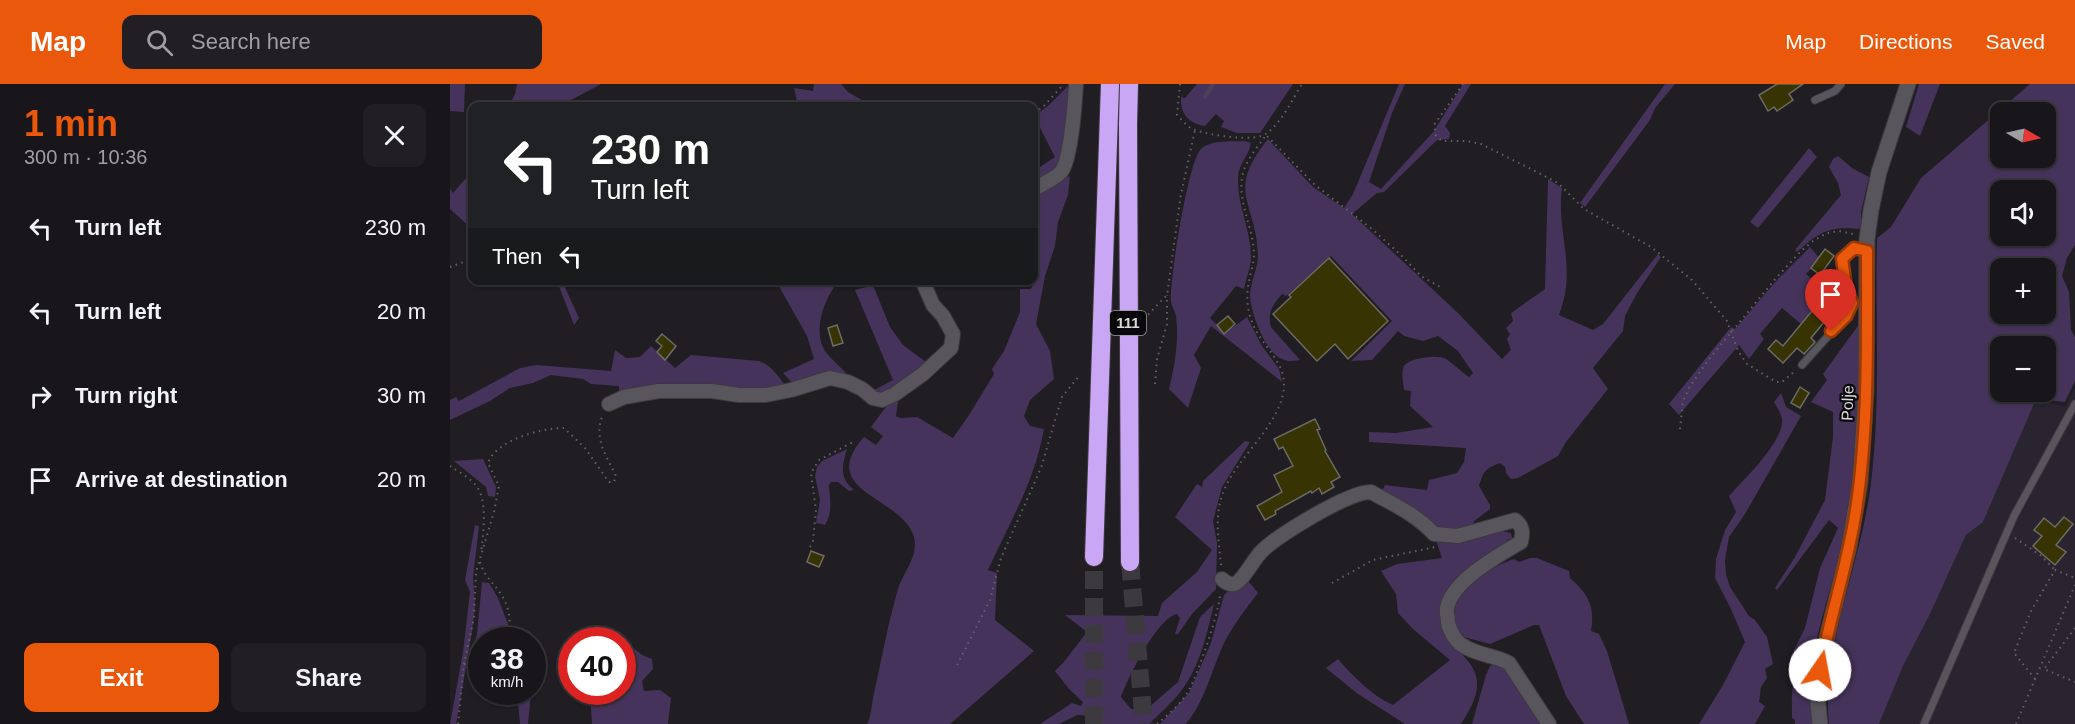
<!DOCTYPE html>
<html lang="en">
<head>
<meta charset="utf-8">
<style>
  :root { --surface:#18161a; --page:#211f23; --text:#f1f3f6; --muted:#9f9fa2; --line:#363539; --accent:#ea580c }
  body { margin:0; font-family:Arial,sans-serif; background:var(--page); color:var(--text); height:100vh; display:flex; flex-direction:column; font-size:22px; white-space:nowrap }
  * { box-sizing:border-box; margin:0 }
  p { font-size:20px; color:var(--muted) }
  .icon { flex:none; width:33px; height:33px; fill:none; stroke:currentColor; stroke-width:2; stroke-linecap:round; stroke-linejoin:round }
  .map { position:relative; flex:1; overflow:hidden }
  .drawer { display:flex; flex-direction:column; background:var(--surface); width:450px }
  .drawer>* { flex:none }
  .guide { position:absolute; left:18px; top:18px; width:570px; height:183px; border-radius:12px; box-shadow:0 2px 4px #0004,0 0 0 2px var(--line); background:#202124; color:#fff; overflow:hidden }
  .needle { width:39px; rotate:99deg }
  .tools { position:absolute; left:1540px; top:18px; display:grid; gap:12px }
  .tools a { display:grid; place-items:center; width:66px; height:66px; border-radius:12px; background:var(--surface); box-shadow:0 2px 4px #0004,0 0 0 2px var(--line); font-size:30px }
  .speed { position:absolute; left:18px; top:543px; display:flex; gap:12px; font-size:30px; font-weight:700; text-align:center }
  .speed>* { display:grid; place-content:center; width:78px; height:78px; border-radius:50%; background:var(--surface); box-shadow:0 2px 4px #0004,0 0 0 2px var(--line); line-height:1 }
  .speed small { font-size:15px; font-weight:400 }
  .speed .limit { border:9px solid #d22; background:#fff; color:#111 }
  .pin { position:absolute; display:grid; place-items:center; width:51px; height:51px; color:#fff; margin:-62px -26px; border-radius:50% 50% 50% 0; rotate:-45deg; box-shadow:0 0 6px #0007 }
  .pin .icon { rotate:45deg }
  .me { position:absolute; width:66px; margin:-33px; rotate:12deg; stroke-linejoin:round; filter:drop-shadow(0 0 4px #0008) }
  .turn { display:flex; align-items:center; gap:21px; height:126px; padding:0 24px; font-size:27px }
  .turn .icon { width:78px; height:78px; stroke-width:2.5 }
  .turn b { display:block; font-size:42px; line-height:51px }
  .then { display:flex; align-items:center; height:57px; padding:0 24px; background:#0003; gap:12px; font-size:22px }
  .round { display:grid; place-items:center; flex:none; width:63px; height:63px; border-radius:12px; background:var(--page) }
  .head { display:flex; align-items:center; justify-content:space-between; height:102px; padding:0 24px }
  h1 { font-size:36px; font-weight:700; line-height:45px; color:var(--accent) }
  .primary-button { display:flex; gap:12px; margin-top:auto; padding:12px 24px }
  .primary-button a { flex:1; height:69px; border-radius:12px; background:var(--accent); color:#fff; font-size:24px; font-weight:700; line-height:69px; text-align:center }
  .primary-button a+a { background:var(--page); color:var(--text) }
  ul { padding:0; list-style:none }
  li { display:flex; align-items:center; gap:18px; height:84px; padding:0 24px }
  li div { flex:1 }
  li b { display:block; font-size:22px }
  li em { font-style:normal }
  header { display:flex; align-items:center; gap:36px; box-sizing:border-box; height:84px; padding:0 30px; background:var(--accent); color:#fff }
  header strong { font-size:28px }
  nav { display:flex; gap:33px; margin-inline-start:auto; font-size:21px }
  .search { width:420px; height:54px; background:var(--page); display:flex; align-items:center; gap:15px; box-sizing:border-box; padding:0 21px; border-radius:12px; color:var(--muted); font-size:22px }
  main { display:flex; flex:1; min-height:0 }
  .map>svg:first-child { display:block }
  .built { fill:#29242f }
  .green { fill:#46335b; fill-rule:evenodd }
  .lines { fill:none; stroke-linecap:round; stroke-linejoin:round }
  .stream { stroke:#4c415a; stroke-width:4 }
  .building { fill:#373302; stroke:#6c6b64; stroke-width:1.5 }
  .highway-tunnel { stroke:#3c393f; stroke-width:18; stroke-dasharray:18 9; stroke-linecap:butt }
  .lane-casing { stroke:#3c3a3f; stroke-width:9 }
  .street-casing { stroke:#3c3a3f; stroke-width:16 }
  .secondary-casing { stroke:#3c3a3f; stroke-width:17 }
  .highway-casing { stroke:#3c3a3f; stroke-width:20 }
  .path { stroke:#646167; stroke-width:2; stroke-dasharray:1.5 4.5; stroke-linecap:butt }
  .lane { stroke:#58555c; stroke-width:7 }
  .street { stroke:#58555c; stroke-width:14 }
  .secondary { stroke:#58555c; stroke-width:15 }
  .highway { stroke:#caa7f5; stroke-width:18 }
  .route-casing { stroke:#983908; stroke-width:15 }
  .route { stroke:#ea580c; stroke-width:10 }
  .labels { text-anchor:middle; stroke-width:4.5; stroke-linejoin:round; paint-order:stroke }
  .shield { fill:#09080b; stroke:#9b9a9d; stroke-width:1.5 }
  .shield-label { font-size:15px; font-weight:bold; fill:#dad8dc }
  .street-label { font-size:16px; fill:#dad8dc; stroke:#09080b }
</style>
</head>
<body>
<header>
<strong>Map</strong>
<div class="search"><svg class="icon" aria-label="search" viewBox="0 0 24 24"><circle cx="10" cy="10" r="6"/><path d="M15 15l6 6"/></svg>Search here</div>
<nav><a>Map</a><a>Directions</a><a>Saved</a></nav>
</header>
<main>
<section class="drawer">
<div class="head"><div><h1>1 min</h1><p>300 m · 10:36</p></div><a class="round"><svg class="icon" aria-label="close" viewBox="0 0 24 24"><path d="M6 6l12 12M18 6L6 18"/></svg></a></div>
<ul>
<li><svg class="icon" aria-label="left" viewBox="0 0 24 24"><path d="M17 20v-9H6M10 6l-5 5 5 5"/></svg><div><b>Turn left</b></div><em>230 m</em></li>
<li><svg class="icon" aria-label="left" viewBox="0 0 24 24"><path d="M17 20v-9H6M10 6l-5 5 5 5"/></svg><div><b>Turn left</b></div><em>20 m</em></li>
<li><svg class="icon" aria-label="right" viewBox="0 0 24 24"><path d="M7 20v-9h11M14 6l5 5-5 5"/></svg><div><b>Turn right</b></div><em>30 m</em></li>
<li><svg class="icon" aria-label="arrive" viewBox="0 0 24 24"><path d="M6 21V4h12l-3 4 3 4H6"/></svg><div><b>Arrive at destination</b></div><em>20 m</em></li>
</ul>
<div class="primary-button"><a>Exit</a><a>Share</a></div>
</section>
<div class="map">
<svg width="1625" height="640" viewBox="0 0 1625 640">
  <rect width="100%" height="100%" fill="#201d23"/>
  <polygon class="built" points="1625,303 1625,640 1429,640 1453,582 1480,530 1516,451 1533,438 1586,314 1615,323"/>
  <g class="green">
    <polygon points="0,0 15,0 14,28 0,27"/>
    <polygon points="67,0 151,0 110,22 59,22 65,10"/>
    <polygon points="364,0 391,0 398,8 422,22 348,22 344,4 363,7"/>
    <path d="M747,0H843L810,49H787L771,43L774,37L766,30L755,42C738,40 730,29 731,13L735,14Z"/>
    <path d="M949,0H955L942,29L919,98L931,105L984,47L1013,0H1021L995,42L1000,49L999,55L987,56L934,108L927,109L902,130L1008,229L1052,275L1061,266L1057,255L1060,250L1056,244L1063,237L1061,229L1095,205L1098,95L1112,104C1107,138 1120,170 1116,203C1115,213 1112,222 1109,231L1143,246L1153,240L1208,170L1211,173L1187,209L1175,232L1173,247L1143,284L1158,305L1116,358L1108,372L1068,394L1061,395L1056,389L1055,383L1050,379C1035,385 1034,386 1029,402L1040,421V425L1023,438L1026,442L1061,449L1062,454L1057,456L1053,467L998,512C1000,527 1001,543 1006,558C1008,566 1013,571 1018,577C1036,599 1024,619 1011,640H955L908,610L876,584L888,575C904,593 921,611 943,621L1000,576L963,545L948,529L946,510L931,487L947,480L992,474L986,456L928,407L933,405L935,401L977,406L979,396L1007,389L1014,378L1016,364L919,358V348L946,349L983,343L960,322L961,307L954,306C953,298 951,289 954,282C959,274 988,270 996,275C1004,280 1011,288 1019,293L1023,289L1008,267L988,252L973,257L954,252L948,247L922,276L901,277L942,237L881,172L836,212L832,210C823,221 817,228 821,243L850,276C844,277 838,278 832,275C815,268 801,229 800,212C800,198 808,185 808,171C806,116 775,109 818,55L863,103L894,124L903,110Z"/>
    <polygon points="1215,0 1225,0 1205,24 1200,36 1135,123 1130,119"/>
    <polygon points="1469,0 1490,0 1470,52 1456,43"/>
    <path d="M1580,0H1625V161L1617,174L1612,192L1619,208L1621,246L1625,253V297L1615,318L1586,315L1533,438L1516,451L1480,530L1453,582L1429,640H1379C1371,564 1412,477 1421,399C1431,318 1425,235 1427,154L1441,143L1471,94ZM1551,28H1596V74H1551ZM1551,106H1596V152H1551ZM1596,184V230H1551V184ZM1596,262V308H1551V262Z"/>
    <polygon points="619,1 622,1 611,82 584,101 584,87 605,73 584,32 598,22"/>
    <path d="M795,57L801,59C799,72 788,80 788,94C787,121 801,146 801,173C801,183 796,194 794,205L786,202L760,234L775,249L797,233L812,262L829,285L832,298L761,242L744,271L751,284L738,324L719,305C725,280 729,257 726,232C725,227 722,223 721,218C719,199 738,77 751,65C762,55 781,58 795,57Z"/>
    <polygon points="1359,64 1367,73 1308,144 1300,138"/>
    <path d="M1388,72L1402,84L1419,93L1411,128V145C1379,142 1370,147 1347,168L1345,166L1391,111L1388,99L1379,83L1383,75Z"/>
    <polygon points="18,92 22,100 22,145 0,125 0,105 3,109"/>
    <path d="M620,92L618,111L608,138L605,162L595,192L586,240L600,267L604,295L580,316L574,332L580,342L594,345C584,400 560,437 538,486L547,489L545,536L584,567L500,640H417C421,634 422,617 424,609C432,574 438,539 448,505C453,488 469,472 464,453C452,412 365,408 414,353L426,361L433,352L421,343L438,320L449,311L446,332L450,334L467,333L503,354L519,331L544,290L542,285L554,267L570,228V205H581L585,196L584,190V124L587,109Z"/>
    <polygon points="1360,163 1370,175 1356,190 1377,207 1351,240 1332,224 1310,250 1314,255 1299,275 1289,261 1229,331 1219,320 1281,243 1285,245 1327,196"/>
    <polygon points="107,197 112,197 129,234 124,241"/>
    <path d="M326,197H389C375,213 362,245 375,267C382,277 393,284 401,295L343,300L333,289L364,275L357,252Z"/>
    <polygon points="423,201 440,243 453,261 480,281 434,313 417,310 443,296 405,206"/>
    <path d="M1410,239C1409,305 1409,373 1397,439C1387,491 1365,542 1361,594C1360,609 1362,625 1363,640H1345V636L1342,634C1342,622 1341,609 1344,598C1345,592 1348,590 1348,583L1341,576V572L1355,544L1370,484L1388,444L1379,436L1327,506L1325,504L1345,473L1375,416L1383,353V328L1361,318L1377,296L1373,290Z"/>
    <path d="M201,262L225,284L241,271L309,277C323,282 329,294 339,306L169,311V302L141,300L133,295L101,291L83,299L60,304L40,317L0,336V316L6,313L9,317L70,284L86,281L161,287L165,266L176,274L190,273Z"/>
    <path d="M1331,309L1336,323L1351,332L1295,430L1279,453L1275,476L1276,490L1280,503L1299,532L1305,536L1317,553L1323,580L1315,585L1317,594L1311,603L1309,618L1315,622L1305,640H1249L1273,601L1295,558L1281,525L1265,494L1266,475L1275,446L1286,428L1279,412C1294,395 1334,358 1332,335C1331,329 1327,323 1324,318Z"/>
    <path d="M795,357L800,358L772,403L763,437L767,459L766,505L742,530L728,550H725L730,534L727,530C707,534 678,594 671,613L681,625H697L728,598L750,533L764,520C757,549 750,583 731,607C722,619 710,629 699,640H652L643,632L627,631L609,640H590L622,619L631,622L633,618L619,605L605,587L613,579L637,548L615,531L708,532L712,519L747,488L762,466L725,433L747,400L752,403L753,397Z"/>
    <path d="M397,365C392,382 389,394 404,406L399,407L388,398H381L379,401C380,416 383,428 375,441L366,439L370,416L365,392L367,383L372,377Z"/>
    <polygon points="33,375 46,403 45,413 38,412 36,403 4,377"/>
    <polygon points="25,441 29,442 23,493 25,522 22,548 6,640 0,640 13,568 20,508 15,496"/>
    <path d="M1080,474H1087L1119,487L1120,494C1139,511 1145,522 1141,547L1149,550L1157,567L1179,640H1134L1116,612L1089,541H1084L1040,560L1006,551C1004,542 1001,532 1001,522C1001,501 1047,481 1064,475L1069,478Z"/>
    <path d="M794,492L808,509C796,524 785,539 776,555C762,583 756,616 736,640H710L739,609L761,559L774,511Z"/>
    <polygon points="32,498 39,499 48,514 64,556 32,556 31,573 22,572 27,550"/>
    <polygon points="163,553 170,553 192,571 202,575 203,585 192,597 194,607 210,606 221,614 218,640 142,640 140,608 172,608 172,556 159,556"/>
    <polygon points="1052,576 1094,640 1022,640 1036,591 1040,582"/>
    <polygon points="67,608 81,608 78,640 70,640"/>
  </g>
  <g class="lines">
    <polyline class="stream" points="755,13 763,0"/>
  </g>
  <g class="building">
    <polygon points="1327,0 1353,0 1339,10 1343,16 1327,27 1324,23 1318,27 1309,11"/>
    <polygon points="1375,165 1384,172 1370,191 1361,184"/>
    <polygon points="879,174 938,237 898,275 885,260 867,277 823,230 841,213 839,211"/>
    <polygon points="1381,204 1395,216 1397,219 1394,225 1384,237 1379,232 1361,254 1365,258 1354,270 1347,264 1333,279 1318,265 1326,256 1333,262"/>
    <polygon points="778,232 785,240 774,250 767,241"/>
    <polygon points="387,241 393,259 383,262 378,244"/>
    <polygon points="212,250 226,262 215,276 207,268 212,262 206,257"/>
    <polygon points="1350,303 1359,309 1350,324 1341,319"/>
    <polygon points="865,335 870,345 867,346 876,366 875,367 890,393 881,398 884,403 872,410 869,404 862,409 861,407 825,427 826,430 815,436 807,422 832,408 824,391 843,382 833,363 829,365 824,355"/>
    <polygon points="1614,433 1623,440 1606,461 1616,468 1605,481 1583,462 1592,452 1584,446 1594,434 1605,443"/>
    <polygon points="361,467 374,472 369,483 357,478"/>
  </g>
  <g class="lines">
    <g class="highway-tunnel">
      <polyline points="680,478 694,640"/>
      <polyline points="644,640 644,473"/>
    </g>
    <defs>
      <g id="lane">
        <polyline points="1365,16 1385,7 1391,0"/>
        <polyline points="1352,281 1396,232 1403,219 1396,203 1392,175 1404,163 1417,167"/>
        <polyline points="1474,640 1564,432 1625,320"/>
      </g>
      <g id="street">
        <path d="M584,105C592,100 605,95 611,88C621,76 625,17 626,0"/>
        <polyline points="159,320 174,313 209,307 262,307 289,311 316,311 341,306 380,294 398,298 412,305 423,314 432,316 445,310 473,290 501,264 503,250 493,232 483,221 472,196"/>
        <path d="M772,495C775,498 779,501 784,500C792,498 804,475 811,468C826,452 900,407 921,408C943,420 967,431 984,450L1008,452L1065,436C1073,442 1073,448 1071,458C1049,471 1002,497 997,524C996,528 998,534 998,538C999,545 1005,557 1012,561C1026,571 1044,571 1059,579L1099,640"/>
      </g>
      <polyline id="secondary" points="1370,640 1367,610 1369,586 1399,463 1410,399 1416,309 1417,155 1421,126 1429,88 1458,0"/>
      <g id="highway">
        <polyline points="679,0 678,40 680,478"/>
        <polyline points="644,473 660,0"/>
      </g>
    </defs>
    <use href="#lane" class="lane-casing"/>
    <use href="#street" class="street-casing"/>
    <use href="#secondary" class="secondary-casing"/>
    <use href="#highway" class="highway-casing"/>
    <g class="path">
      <path d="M730,0L727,31C733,37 737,43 745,46C760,51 805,59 817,49C832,38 842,16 852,0"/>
      <polyline points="1013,0 984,41 986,52 992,57 1017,57 1031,60 1085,87 1108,99 1134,125 1201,163 1242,196 1277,237 1288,267 1297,280 1326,298 1332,298 1345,287"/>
      <polyline points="584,29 593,23 612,2"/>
      <polyline points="0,183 22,175"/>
      <polyline points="694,235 717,211 731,110 745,46"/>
      <polyline points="705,300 707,275 717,240 717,211"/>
      <polyline points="1230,345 1233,317 1240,302 1259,275 1327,193 1351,167 1363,157 1377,149 1389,147 1403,150"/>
      <path d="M0,382C9,388 21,394 27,403C38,418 33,452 31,469"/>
      <polyline points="1565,454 1590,471 1605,486"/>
      <polyline points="360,463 363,457 366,426 361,389 369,376 403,358"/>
      <path d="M30,478C35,494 43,498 51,510C60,523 62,542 57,556"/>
      <path d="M771,481C769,459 764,431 773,409C786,373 832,341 834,302C835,276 811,262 802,238C797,226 796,211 799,198C800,189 804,180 804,171C804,145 788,120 792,94C794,78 807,64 816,51L865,101L922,145L951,171L971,192L992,204"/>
      <polyline points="882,499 923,476 985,463"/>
      <polyline points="1625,544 1594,585 1625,598"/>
      <polyline points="14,580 32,576"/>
      <polyline points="507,581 540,516 551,474 591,384 612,313 629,292"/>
      <polyline points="1585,595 1564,569 1581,527 1605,486 1625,494"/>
      <path d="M8,640L14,580L24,533L26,488L44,428L49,402L38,379C46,356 91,344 114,344L135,364L156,394L159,398H164L166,392C156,371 143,354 153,330"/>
      <path d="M707,640C718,631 732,619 739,606C748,589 769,529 770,511"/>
      <polyline points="1566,640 1625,501"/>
    </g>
    <use href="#lane" class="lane"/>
    <use href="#street" class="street"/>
    <use href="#secondary" class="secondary"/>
    <use href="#highway" class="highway"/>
  </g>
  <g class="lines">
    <defs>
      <path id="route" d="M1370,586C1380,532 1398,480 1406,426C1419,341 1417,253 1417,167L1404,164L1392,175L1396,203L1402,219L1396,232L1381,247"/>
    </defs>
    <use href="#route" class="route-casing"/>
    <use href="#route" class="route"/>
  </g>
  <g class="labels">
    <rect class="shield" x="660" y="227" width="36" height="24" rx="4.5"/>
    <g class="shield-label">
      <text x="678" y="244">111</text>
    </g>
    <g class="street-label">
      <text transform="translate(1397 319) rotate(-88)" y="6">Polje</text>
    </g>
  </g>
</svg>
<div class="tools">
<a><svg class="needle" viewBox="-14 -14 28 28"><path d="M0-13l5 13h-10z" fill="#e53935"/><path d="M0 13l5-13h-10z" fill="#9f9fa2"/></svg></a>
<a><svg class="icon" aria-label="sound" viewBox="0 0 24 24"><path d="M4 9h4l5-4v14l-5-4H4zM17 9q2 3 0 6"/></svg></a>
<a>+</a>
<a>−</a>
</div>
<div class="speed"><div>38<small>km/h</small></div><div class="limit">40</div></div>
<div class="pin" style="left:1381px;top:247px;background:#d93025"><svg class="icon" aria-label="arrive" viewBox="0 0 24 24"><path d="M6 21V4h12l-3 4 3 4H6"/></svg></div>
<svg class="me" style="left:1370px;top:586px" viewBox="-20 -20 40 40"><circle r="19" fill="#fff"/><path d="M0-13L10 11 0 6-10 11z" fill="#ea580c"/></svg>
<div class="guide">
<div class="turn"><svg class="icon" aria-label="left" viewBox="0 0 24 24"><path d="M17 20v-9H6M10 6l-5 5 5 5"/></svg><div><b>230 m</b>Turn left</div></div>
<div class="then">Then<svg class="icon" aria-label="left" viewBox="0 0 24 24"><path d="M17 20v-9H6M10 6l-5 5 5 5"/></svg></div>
</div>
</div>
</main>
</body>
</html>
